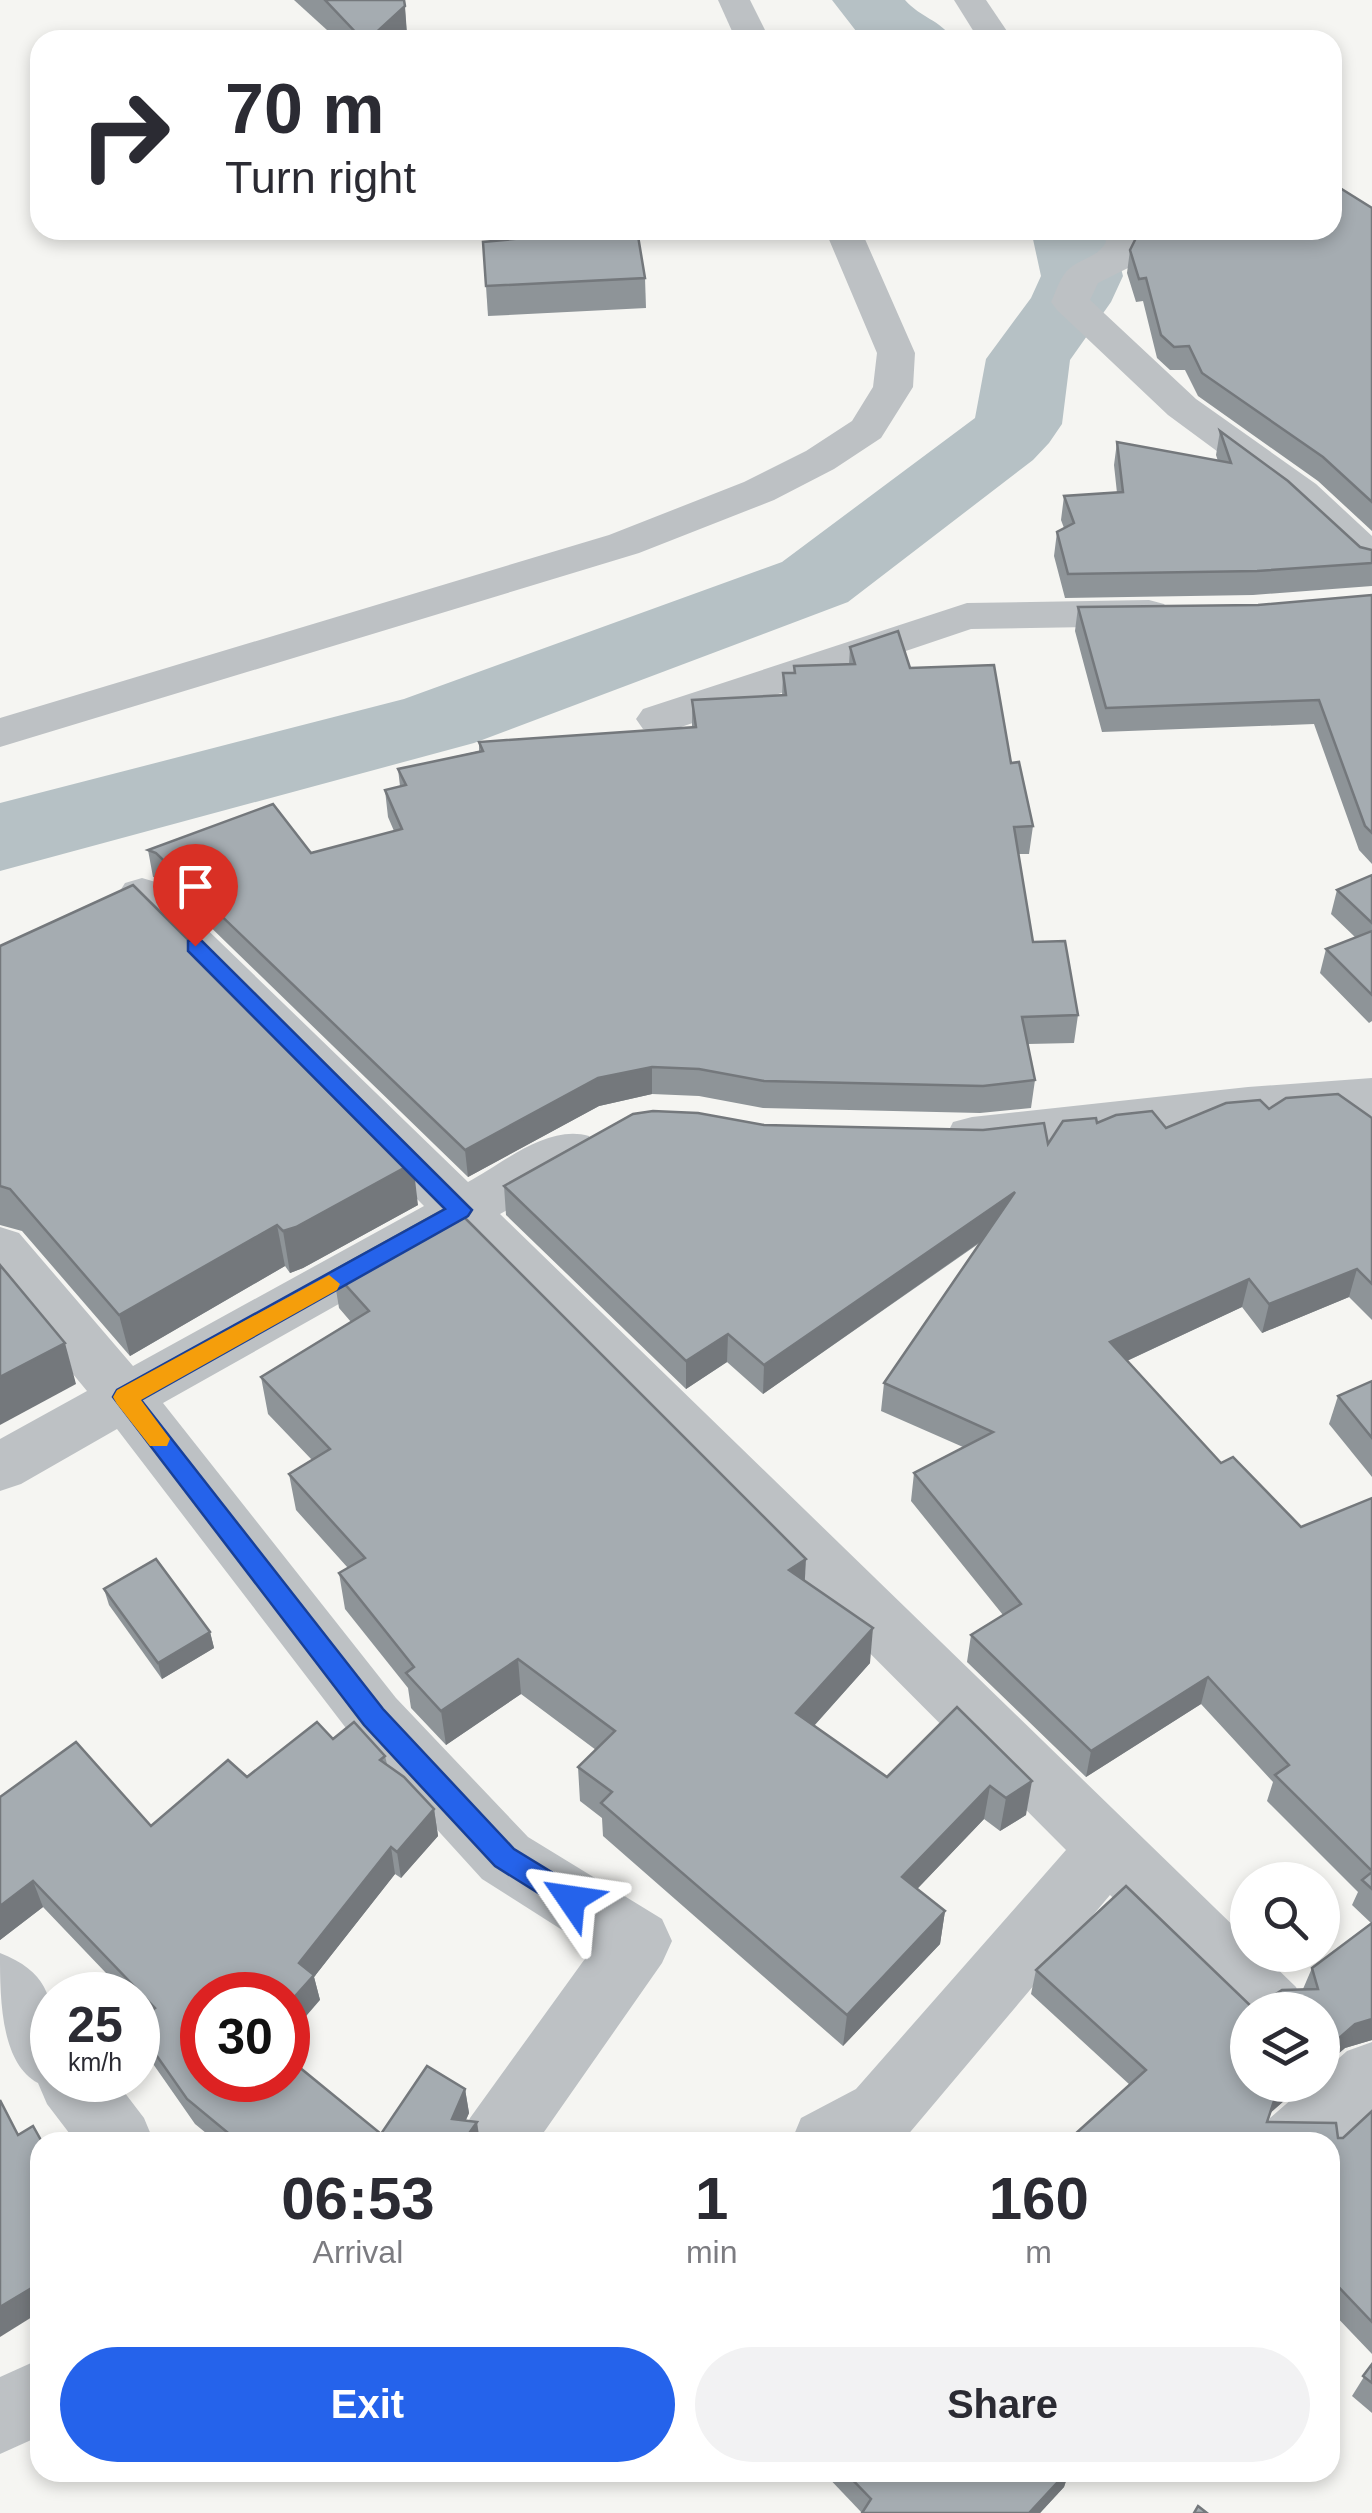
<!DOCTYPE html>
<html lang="en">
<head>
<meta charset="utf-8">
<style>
  :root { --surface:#fff; --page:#f2f2f3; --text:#2b2b33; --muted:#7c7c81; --accent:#2563eb }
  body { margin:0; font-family:Arial,sans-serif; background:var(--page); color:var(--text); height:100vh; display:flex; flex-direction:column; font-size:38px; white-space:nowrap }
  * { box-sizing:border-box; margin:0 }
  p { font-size:32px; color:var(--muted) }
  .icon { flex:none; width:55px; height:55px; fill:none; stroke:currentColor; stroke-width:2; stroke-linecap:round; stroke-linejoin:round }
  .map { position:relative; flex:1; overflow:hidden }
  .details { position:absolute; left:30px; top:2132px; width:1310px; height:350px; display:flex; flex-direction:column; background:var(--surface); border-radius:30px; box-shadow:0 5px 15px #0003 }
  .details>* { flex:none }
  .hud { position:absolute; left:30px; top:30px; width:1312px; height:210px; border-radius:30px; box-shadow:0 5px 15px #0003; background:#fff; color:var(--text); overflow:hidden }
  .controls { position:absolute; left:1230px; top:1862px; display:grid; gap:20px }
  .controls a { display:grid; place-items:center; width:110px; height:110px; border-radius:50%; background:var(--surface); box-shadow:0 5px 15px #0003; font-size:50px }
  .speed { position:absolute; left:30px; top:1972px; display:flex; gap:20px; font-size:50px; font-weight:700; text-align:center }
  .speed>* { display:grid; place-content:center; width:130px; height:130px; border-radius:50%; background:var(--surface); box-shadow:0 5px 15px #0003; line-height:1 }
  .speed small { font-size:25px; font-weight:400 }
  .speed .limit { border:15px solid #d22; background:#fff; color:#111 }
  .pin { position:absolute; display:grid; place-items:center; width:85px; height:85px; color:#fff; margin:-102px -42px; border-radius:50% 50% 50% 0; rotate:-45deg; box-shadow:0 0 10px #0007 }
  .pin .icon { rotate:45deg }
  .me { position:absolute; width:110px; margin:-55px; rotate:302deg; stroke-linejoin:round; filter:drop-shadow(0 0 8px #0008) }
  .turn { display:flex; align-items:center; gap:35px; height:210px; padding:0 30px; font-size:45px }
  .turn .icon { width:130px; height:130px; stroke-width:2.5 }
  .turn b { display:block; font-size:70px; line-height:85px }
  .eta { display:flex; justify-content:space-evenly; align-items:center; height:170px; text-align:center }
  .eta b { font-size:60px; font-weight:700; line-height:70px }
  .action { display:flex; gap:20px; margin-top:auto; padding:20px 30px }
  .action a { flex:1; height:115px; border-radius:60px; background:var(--accent); color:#fff; font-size:40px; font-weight:700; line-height:115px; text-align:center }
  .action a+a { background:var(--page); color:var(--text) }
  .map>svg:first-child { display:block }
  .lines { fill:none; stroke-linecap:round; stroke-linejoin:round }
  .river { fill:#b6c1c5; fill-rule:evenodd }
  .street { fill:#bdc1c4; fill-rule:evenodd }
  .wall { fill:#8e9498 }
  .shaded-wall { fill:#74787c }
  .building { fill:#a5acb1; stroke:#74787c; stroke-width:2.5 }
  .route { fill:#2563eb; stroke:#184099; stroke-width:2.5 }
  .slow { fill:#f59e0b }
</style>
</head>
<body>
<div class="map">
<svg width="1372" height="2513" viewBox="0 0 1372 2513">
  <rect width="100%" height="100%" fill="#f5f5f2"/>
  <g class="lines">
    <g class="river">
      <path d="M832,0H905C921,18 939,19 954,40H863Z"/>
      <polygon points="1031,230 1111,230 1123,276 1111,302 1070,360 1062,424 1049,443 1033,460 848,602 474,743 0,871 0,803 404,699 782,562 975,418 986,359 1031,298 1041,276"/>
    </g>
    <g class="street">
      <polygon points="718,0 750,0 770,40 736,40"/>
      <polygon points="954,0 986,0 1013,40 979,40"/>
      <polygon points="825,230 861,230 915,353 913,387 881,438 834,469 774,500 639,553 0,747 0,718 609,535 744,482 806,451 852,421 873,387 877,353"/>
      <path d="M1103,230H1139L1142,242L1128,268L1098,283L1090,300L1196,399L1316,484L1372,536V572L1357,568L1286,502L1168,415L1057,310L1051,302C1056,292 1059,280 1066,272C1078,258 1097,259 1106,242Z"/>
      <polygon points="1149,600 1164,604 1171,613 1164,622 1149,626 971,629 675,729 659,733 643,729 636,719 643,709 967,603"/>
      <path d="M142,878L159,883L468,1182C503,1163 548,1124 589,1136L597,1150L589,1164L500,1214L1248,1940V1955H1263L1296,1987L1306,2010H1248V2032L1110,1895L906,2137L896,2142H791L801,2118L856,2089L1066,1850L456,1238L163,1403L396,1698L528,1837L662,1919L672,1941L662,1963L537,2142H460L470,2118L592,1949L482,1879L352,1736L117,1429L21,1484L0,1491V1439L87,1391L0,1286V1227L19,1233L133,1366L424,1206L125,905L118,894L125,883Z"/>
      <polygon points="1372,1078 1372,1116 1248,1125 972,1155 953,1150 946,1136 953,1122 972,1117 1248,1087"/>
      <path d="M0,1953C65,1978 52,2022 52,2080H115L144,2118L154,2142H76L47,2104L38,2083C0,2063 0,1996 0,1953Z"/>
      <polygon points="1372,2042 1372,2120 1330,2158 1330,2142 1260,2142 1270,2118 1308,2085 1322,2085 1322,2073 1347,2051"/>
      <polygon points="40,2359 40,2436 0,2454 0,2377"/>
    </g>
  </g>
  <g class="wall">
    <polygon points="294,0 404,0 407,35 402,40 338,40"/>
    <polygon points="1372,208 1372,531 1318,481 1198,396 1185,370 1170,370 1157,358 1143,301 1136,302 1127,273 1130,250"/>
    <polygon points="483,242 645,278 646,308 488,316"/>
    <polygon points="1220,431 1360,547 1372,550 1372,586 1253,595 1065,598 1054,556 1057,532 1064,528 1061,520 1064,496 1117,493 1114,465 1117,442 1218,461 1216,455"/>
    <polygon points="1372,595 1372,864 1359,850 1314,724 1102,732 1075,631 1078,607 1258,605"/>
    <polygon points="850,647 910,668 1011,763 1033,826 1029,854 1019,854 1033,942 1078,1015 1074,1043 1028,1044 1035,1080 1031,1108 980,1113 763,1108 699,1096 652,1094 599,1106 468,1177 162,880 153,877 148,850 311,853 394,831 388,817 385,790 400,786 398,769 479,751 479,742 692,728 692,700 782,696 783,673 794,673 794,666 849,664"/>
    <polygon points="1372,875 1372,1021 1369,1023 1320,973 1326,949 1355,937 1331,914 1337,890"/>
    <polygon points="0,946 418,1205 303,1268 290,1273 285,1266 130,1356 22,1231 0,1225"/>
    <polygon points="1269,1109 1372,1118 1372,1320 1349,1297 1262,1333 1242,1307 1127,1361 1221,1463 1301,1527 1372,1498 1372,2040 1345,2048 1325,2065 1322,2071 1322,2010 1303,1989 1312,1968 1371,1923 1352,1905 1358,1892 1267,1801 1273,1782 1201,1704 1086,1777 967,1662 971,1635 1003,1615 911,1501 914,1473 963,1447 881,1411 884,1383 981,1242 763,1394 727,1362 686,1389 506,1215 504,1186 764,1125 1048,1144 1097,1123 1166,1128"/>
    <polygon points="333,1271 805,1581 870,1663 814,1726 887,1777 957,1707 1026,1815 1000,1831 984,1819 917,1889 945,1911 940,1944 843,2046 603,1836 602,1818 580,1801 578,1767 596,1750 521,1694 446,1745 411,1708 408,1688 345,1609 339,1573 348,1568 296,1510 289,1474 312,1460 268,1414 261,1377 351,1322 339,1308"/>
    <polygon points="1372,1381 1372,1477 1329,1424 1338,1396"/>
    <polygon points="104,1589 210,1632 214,1648 162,1679 109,1605"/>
    <polygon points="333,1739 385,1756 387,1764 434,1809 438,1836 401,1878 395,1874 314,1977 320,2000 202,1995 381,2134 465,2089 469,2113 466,2120 480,2142 217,2142 195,2124 142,2048 138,2035 138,2020 146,2014 138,2006 138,1995 127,1995 43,1907 0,1940 0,1797 151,1826 247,1777"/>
    <polygon points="1036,1970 1248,2085 1302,2085 1270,2113 1267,2122 1343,2138 1372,2111 1372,2354 1330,2310 1330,2142 1072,2142 1074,2135 1130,2085 1031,1994"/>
    <polygon points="1372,2364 1372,2413 1352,2396"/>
    <polygon points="823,2472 1069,2472 1064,2487 1040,2513 862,2513"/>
  </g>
  <g class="shaded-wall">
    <polygon points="405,6 407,35 402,40 368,40"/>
    <polygon points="652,1067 652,1094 599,1106 468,1177 465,1150 598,1078"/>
    <polygon points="413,1163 418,1205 303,1268 290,1273 283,1231"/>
    <polygon points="1015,1192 1011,1220 763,1394 764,1365"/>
    <polygon points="277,1225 285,1266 130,1356 119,1315"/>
    <polygon points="1357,1269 1349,1297 1262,1333 1269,1304"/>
    <polygon points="1249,1279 1242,1307 1105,1371 1110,1342"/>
    <polygon points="728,1334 727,1362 686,1389 686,1361"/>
    <polygon points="65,1343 76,1384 0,1425 0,1377"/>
    <polygon points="806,1559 804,1595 789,1570"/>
    <polygon points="873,1628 870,1663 794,1748 796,1713"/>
    <polygon points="210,1632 214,1648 162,1679 158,1663"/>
    <polygon points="518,1659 521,1694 446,1745 441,1711"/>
    <polygon points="1208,1677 1201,1704 1086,1777 1091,1751"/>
    <polygon points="1032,1781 1026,1815 1000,1831 1006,1798"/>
    <polygon points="990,1786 984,1819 898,1909 902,1877"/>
    <polygon points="434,1809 438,1836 401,1878 397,1852"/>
    <polygon points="391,1847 395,1874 314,1977 320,2000 288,2037 288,2004 299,1963"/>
    <polygon points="33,1881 43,1907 0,1940 0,1906"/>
    <polygon points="945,1911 940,1944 843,2046 847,2015"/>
    <polygon points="1372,2019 1372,2040 1345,2048 1325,2065 1328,2058 1329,2047 1355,2024"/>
    <polygon points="1285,2085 1302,2085 1268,2115 1277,2092"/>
    <polygon points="465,2089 469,2113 456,2142 452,2119"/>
    <polygon points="477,2122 480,2142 463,2142"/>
    <polygon points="40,2283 40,2312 0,2337 0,2307"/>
    <polygon points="1067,2472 1069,2472 1064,2487 1040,2513 1029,2513"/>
  </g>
  <g class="building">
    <polygon points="325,0 404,0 405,6 368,40 363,40"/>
    <polygon points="1332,183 1372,208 1372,502 1323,457 1202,373 1189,346 1174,347 1161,335 1146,278 1139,279 1130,250 1140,230 1332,230"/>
    <polygon points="608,230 637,230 645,278 486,286 483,242"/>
    <polygon points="1220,431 1288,481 1360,547 1372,550 1372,563 1257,571 1068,574 1057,532 1074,523 1064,496 1123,492 1117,442 1231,463"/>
    <polygon points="1372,595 1372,833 1365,826 1319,700 1106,708 1078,607 1258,605"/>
    <polygon points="898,631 910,668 994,665 1011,763 1019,762 1033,826 1014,827 1033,942 1065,941 1078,1015 1022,1017 1035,1080 983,1086 764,1081 699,1069 652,1067 598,1078 465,1150 156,853 148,850 273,804 311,853 402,829 385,790 406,785 398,769 483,751 479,742 696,727 692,700 786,695 783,673 795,673 794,666 855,664 850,647"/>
    <polygon points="1372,875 1372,923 1337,890"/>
    <polygon points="133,885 413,1163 296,1227 283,1231 277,1225 119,1315 10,1189 0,1186 0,946"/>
    <polygon points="1372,931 1372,995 1326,949"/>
    <polygon points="1338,1094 1372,1118 1372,1284 1357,1269 1269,1304 1249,1279 1110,1342 1221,1463 1233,1457 1301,1527 1372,1498 1372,1871 1275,1775 1289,1765 1208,1677 1091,1751 971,1635 1021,1604 914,1473 993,1432 884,1383 1015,1192 764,1365 728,1334 686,1361 504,1186 633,1114 653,1111 698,1113 764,1125 983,1130 1044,1123 1048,1144 1063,1121 1096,1118 1097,1123 1116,1115 1152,1111 1166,1128 1226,1103 1260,1100 1269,1109 1286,1098"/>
    <polygon points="452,1205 806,1559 789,1570 873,1628 796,1713 887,1777 957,1707 1032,1781 1006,1798 990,1786 902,1877 945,1911 847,2015 601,1803 612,1792 578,1767 615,1731 518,1659 441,1711 406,1673 414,1667 339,1573 365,1558 289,1474 330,1449 261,1377 369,1311 333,1271"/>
    <polygon points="0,1265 65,1343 0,1377"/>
    <polygon points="1372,1381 1372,1438 1338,1396"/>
    <polygon points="156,1559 210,1632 158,1663 104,1589"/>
    <polygon points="317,1722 333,1739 354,1722 385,1756 380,1760 404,1777 434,1809 397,1852 391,1847 299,1963 314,1975 288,2004 288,1995 202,1995 202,2080 288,2080 288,2058 381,2134 427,2066 465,2089 452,2119 477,2122 463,2142 239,2142 187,2099 138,2029 138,2020 155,2008 33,1881 0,1906 0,1797 76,1742 151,1826 228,1760 247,1777"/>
    <polygon points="1372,1872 1372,1889 1362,1880"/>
    <polygon points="1126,1886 1255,2010 1248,2010 1248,2085 1285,2085 1277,2092 1267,2122 1336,2123 1338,2138 1343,2138 1372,2111 1372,2322 1330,2278 1330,2142 1082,2142 1074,2135 1146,2070 1036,1970"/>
    <polygon points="1372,1923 1372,2019 1355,2024 1329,2047 1328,2058 1322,2058 1322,2010 1258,2010 1260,2004 1282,1990 1318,1989 1312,1968"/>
    <polygon points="0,2100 18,2135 33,2126 42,2142 40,2142 40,2283 0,2307"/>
    <polygon points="1372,2364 1372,2383 1363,2376"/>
    <polygon points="845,2472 1067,2472 1029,2513 862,2513 871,2499"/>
    <polygon points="1198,2506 1207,2513 1194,2513"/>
  </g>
  <polygon class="route" points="195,939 202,941 472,1210 468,1216 141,1400 383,1709 514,1849 581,1890 585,1899 581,1908 571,1912 562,1908 495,1866 364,1725 113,1397 117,1390 445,1209 188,951 188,941"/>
  <polygon class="slow" points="329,1275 340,1284 337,1290 141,1400 170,1439 167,1446 150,1446 117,1404 113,1397 117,1390"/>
</svg>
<div class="controls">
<a><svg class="icon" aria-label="search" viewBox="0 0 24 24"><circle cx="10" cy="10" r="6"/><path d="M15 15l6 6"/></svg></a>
<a><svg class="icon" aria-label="layers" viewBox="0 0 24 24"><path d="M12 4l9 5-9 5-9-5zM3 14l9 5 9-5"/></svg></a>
</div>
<div class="speed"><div>25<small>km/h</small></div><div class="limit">30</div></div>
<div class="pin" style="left:195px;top:946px;background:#d93025"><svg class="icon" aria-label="arrive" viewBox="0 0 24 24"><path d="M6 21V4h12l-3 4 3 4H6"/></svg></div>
<svg class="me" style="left:571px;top:1899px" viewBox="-20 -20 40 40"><path d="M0-17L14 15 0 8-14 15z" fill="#2563eb" stroke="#fff" stroke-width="4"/></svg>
<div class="hud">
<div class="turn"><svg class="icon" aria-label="right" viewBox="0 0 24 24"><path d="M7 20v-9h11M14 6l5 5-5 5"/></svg><div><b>70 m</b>Turn right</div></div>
</div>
<section class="details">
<div class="eta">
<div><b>06:53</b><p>Arrival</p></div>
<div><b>1</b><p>min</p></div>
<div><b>160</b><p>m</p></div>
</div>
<div class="action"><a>Exit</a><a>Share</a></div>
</section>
</div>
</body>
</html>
